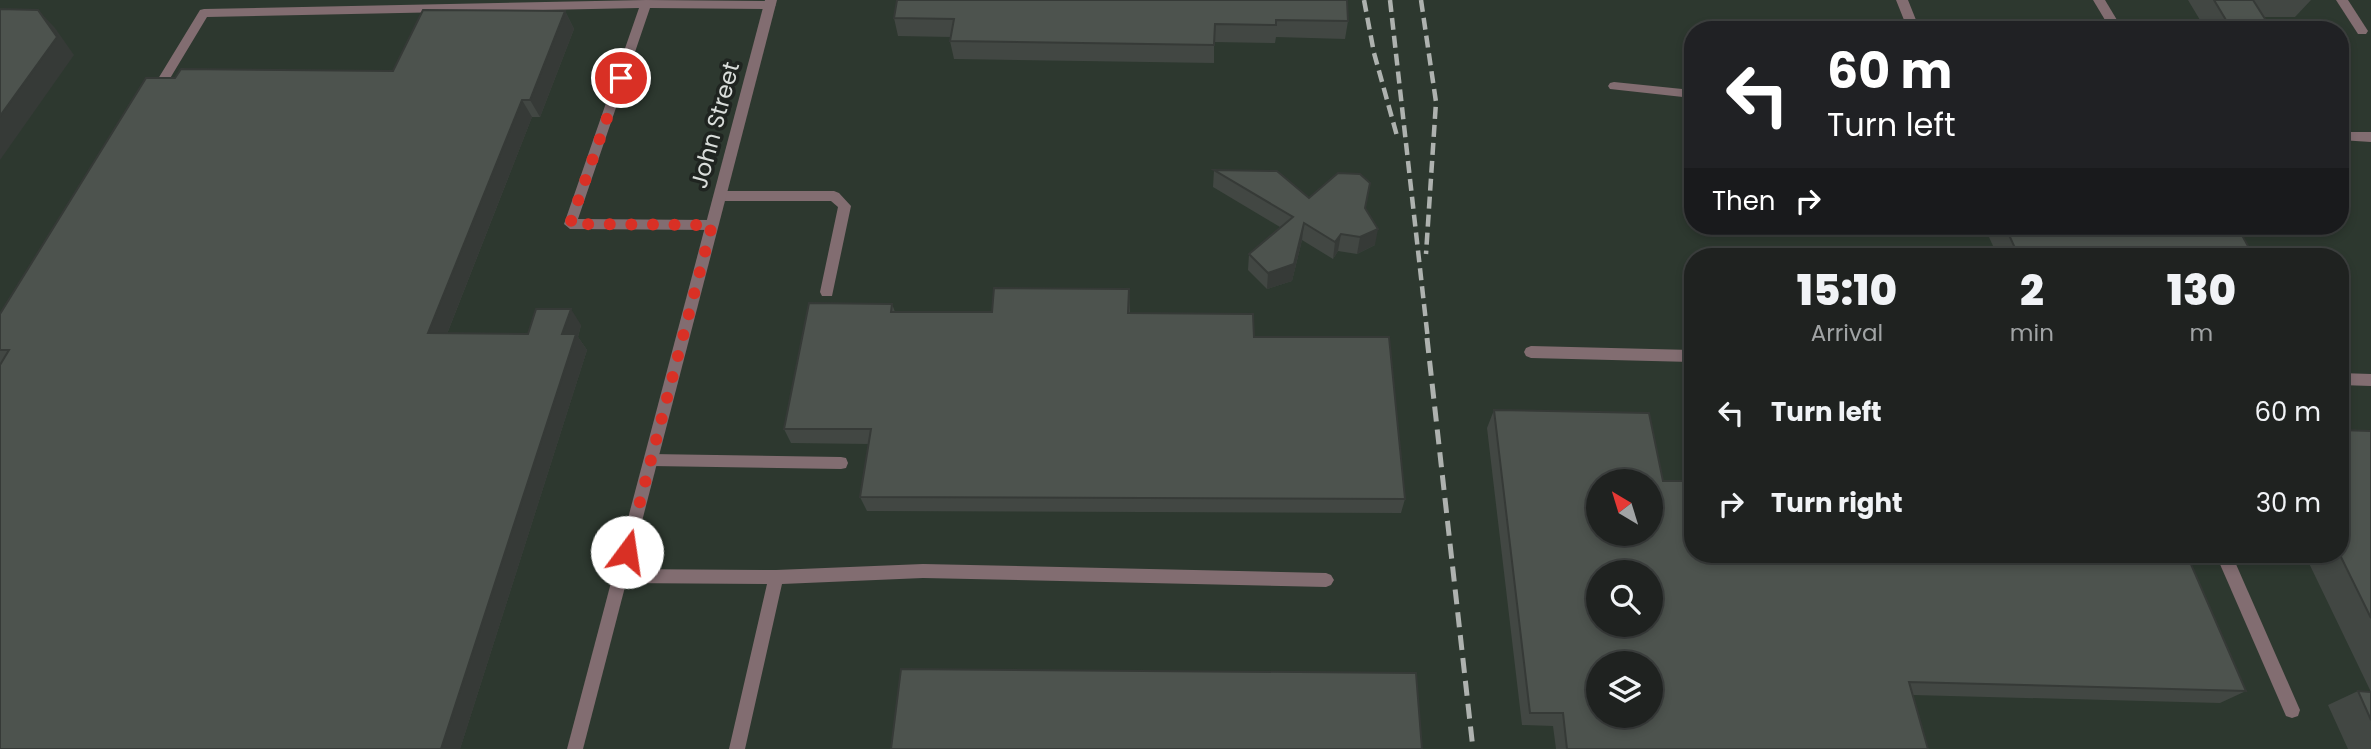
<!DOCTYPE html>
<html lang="en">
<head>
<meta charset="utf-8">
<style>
  :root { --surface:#1f2220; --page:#272a29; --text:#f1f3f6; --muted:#a1a4a5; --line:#3c3f3e }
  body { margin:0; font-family:Poppins,sans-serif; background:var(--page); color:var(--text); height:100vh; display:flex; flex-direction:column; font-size:26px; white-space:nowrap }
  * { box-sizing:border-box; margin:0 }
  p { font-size:23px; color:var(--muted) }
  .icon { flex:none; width:38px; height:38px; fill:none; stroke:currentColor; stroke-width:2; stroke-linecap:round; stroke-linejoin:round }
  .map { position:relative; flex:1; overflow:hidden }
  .side { position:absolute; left:1684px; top:248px; width:665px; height:315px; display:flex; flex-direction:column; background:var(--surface); border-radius:28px; box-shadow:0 4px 10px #0003,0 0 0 2px var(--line) }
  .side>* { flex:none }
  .top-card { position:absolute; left:1684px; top:21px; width:665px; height:214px; border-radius:28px; box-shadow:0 4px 10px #0003,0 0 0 2px var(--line); background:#202124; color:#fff; overflow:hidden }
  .needle { width:46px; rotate:322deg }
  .buttons { position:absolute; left:1586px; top:469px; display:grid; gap:14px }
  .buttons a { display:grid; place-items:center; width:77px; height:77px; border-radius:50%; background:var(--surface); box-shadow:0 4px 10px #0003,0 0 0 2px var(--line); font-size:35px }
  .pin { position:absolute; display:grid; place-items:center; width:60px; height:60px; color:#fff; margin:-30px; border:4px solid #fff; border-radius:50%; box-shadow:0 2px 7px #0007 }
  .me { position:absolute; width:77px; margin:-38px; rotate:14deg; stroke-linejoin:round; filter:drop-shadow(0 0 5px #0008) }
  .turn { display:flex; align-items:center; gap:24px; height:147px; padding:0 28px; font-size:32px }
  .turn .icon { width:91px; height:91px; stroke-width:2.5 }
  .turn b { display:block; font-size:49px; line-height:60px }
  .then { display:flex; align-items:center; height:66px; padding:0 28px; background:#0003; gap:14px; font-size:26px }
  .eta { display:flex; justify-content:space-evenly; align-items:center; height:119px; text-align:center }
  .eta b { font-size:42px; font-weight:800; line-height:49px }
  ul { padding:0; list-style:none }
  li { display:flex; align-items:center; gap:21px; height:91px; padding:0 28px }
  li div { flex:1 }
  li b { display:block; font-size:26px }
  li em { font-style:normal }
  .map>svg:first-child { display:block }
  .built { fill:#2d382f; fill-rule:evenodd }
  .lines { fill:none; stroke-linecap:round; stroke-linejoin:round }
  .service { fill:#826d71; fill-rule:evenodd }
  .minor { fill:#826d71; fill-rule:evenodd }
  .tertiary { fill:#826d71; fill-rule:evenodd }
  .rail-far1 { stroke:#aeb2af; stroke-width:4.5; stroke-dasharray:12 6; stroke-linecap:butt }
  .rail { stroke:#aeb2af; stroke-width:5; stroke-dasharray:15 8; stroke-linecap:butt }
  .wall { fill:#424743 }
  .shaded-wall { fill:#363a37 }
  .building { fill:#4d534e; stroke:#363a37; stroke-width:2; fill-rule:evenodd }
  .route { stroke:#d93025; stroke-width:12; stroke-dasharray:0 21.6 }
  .labels { text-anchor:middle; stroke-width:7; stroke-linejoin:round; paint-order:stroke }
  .street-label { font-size:23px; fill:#d9ddda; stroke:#1f2420 }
</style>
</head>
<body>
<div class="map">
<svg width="2371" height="749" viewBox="0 0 2371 749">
  <rect width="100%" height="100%" fill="#292e2a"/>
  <path class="built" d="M0,0H2371V749H0ZM1692,30H2340V226H1692ZM1692,257H2340V555H1692ZM1598,481H1650V534H1598ZM1598,572H1650V625H1598ZM1598,663H1650V716H1598Z"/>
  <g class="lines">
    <g class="service">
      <polygon points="646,0 770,1 776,5 770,9 650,8 578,219 712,220 718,225 712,230 570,229 564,224 639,8 207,17 160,95 152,95 150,92 200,10 204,9"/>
      <polygon points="2093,0 2105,0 2123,30 2111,30"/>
      <polygon points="2336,0 2348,0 2368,31 2366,34 2358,34"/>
      <polygon points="1912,21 2020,26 2026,30 1912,29 1906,25"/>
      <polygon points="1614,82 1692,90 1692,98 1610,89 1608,86 1610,83"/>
      <polygon points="2340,132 2371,132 2371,142 2340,140"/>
      <polygon points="720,191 834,191 839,193 851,206 832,296 822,296 820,292 838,207 831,201 720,201 714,196"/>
      <polygon points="1531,346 1692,350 1692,362 1531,358 1526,356 1524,352 1526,348"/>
      <polygon points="2340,373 2371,374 2371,386 2340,385"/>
      <polygon points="651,454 841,457 846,458 848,463 846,468 841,469 651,466 646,465 644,460 646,455"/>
      <polygon points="2216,555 2232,555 2300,710 2298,716 2292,718 2286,716"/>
      <polygon points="923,564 1326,573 1331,575 1334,580 1331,585 1326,587 923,578 782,584 745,749 729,749 767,584 621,583 616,581 613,576 616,571 621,569 776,570"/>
    </g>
    <polygon class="minor" points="1896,0 1908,0 1920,30 1908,30"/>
    <polygon class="tertiary" points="765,0 777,0 583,749 567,749"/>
    <g class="rail-far1">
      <polyline points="1364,0 1374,53 1397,136"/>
      <polyline points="1390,0 1428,340"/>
      <polyline points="1421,0 1436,102 1426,254"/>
    </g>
    <polyline class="rail" points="1427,338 1473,749"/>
  </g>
  <g class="wall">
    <polygon points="897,0 1348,21 1345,39 1276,37 1275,43 1214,42 1214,63 954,59 950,41 951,37 898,36 894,18"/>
    <polygon points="2188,0 2311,0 2295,17 2263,17 2272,30 2206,30"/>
    <polygon points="565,11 574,29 540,117 532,117 447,334 528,334 581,325 578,337 587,350 460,749 0,749 0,314 175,78 393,71"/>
    <polygon points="1214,170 1309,198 1365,209 1375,245 1357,254 1338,251 1333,259 1302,240 1292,281 1267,289 1248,270 1249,254 1280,227 1213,187"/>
    <polygon points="1984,226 2255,226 2243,237 2254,257 1998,257"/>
    <polygon points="1129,289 1130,313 1254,337 1405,499 1401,513 867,511 860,497 869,444 791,443 784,429 892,304 895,312 992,312"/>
    <polygon points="1494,410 1663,481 2246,691 2220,703 1913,695 1928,749 1556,749 1553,726 1522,725 1487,428"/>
    <polygon points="2371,431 2371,749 2348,749 2328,705 2358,691 2371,692 2305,555 2340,555"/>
  </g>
  <g class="shaded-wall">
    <polygon points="38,10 55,28 74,55 0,160 0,116"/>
    <polygon points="565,11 574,29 540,117 530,100"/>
    <polygon points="522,100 532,117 441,349 428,333"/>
    <polygon points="1304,223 1302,240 1292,281 1267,289 1268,273"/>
    <polygon points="1378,229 1375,245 1357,254 1360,237"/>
    <polygon points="1341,234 1338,251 1333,259 1335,242"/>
    <polygon points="571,309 581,325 578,337 587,350 460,749 441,749 562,334"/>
  </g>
  <g class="building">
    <polygon points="897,0 1347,0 1348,21 1276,20 1276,25 1215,24 1214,45 950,41 954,19 894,18"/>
    <polygon points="2214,0 2253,0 2272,30 2232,30"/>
    <polygon points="0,9 38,10 57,37 0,116"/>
    <polygon points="423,10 565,11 530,100 522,100 428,333 528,334 536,309 571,309 562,334 576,334 441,749 0,749 0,365 9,350 0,350 0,314 146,78 175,78 181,69 393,71"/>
    <polygon points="1214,170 1277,171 1309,198 1338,173 1360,174 1370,183 1365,208 1378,229 1360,237 1341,234 1335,242 1304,223 1294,264 1268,273 1249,254 1293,217"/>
    <polygon points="2005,226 2237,226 2254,257 2019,257"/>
    <polygon points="994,288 1129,289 1128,313 1253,314 1254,337 1389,337 1405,499 860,497 871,429 784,429 809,303 892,304 891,312 992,312"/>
    <path d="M1494,410L1649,413L1663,481H1692V555H2187L2246,691L1909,682L1928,749H1567L1563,713H1530ZM1598,481H1650V534H1598ZM1598,572H1650V625H1598ZM1598,663H1650V716H1598Z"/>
    <polygon points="2340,430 2371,431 2371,618 2340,555"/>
    <polygon points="901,669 1416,673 1422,749 891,749"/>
    <polygon points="2358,691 2371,692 2371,720"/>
  </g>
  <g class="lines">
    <polyline class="route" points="621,78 570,224 712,225 627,552"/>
  </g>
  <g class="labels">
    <g class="street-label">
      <text transform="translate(715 125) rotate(-75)" y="8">John Street</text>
    </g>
  </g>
</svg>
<div class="buttons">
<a><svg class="needle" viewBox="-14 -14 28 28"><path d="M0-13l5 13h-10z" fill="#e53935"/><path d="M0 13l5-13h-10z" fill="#a1a4a5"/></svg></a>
<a><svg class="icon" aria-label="search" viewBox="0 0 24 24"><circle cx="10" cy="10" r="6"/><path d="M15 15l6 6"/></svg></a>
<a><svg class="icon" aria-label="layers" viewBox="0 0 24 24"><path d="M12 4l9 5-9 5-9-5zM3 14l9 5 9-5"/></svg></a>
</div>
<div class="pin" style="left:621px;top:78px;background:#d93025"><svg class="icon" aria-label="arrive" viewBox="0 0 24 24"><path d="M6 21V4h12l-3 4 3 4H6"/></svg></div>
<svg class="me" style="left:627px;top:552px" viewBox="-20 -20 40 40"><circle r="19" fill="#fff"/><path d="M0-13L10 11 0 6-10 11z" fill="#d93025"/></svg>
<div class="top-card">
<div class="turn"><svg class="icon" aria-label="left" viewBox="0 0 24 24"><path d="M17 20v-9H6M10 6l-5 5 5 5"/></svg><div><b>60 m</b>Turn left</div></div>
<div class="then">Then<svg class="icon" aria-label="right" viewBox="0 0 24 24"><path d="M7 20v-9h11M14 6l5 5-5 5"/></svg></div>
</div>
<section class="side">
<div class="eta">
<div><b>15:10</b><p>Arrival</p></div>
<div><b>2</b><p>min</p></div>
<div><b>130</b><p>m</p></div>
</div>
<ul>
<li><svg class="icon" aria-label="left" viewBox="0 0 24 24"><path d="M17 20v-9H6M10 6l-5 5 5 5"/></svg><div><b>Turn left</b></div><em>60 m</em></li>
<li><svg class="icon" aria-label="right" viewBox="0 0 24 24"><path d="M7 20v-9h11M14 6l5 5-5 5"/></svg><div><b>Turn right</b></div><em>30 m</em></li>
</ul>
</section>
</div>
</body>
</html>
